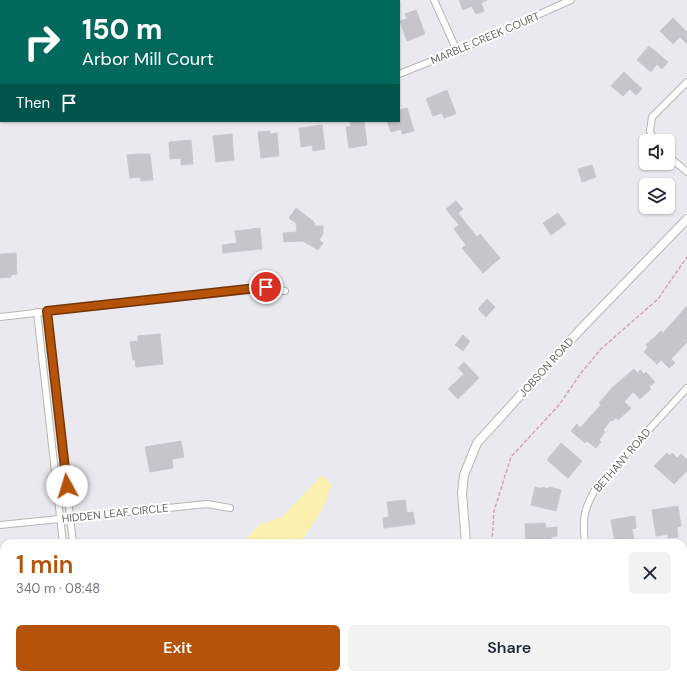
<!DOCTYPE html>
<html lang="en">
<head>
<meta charset="utf-8">
<style>
  :root { --surface:#fff; --page:#f2f2f3; --text:#1f2937; --muted:#747a83; --accent:#b45309 }
  body { margin:0; font-family:"DM Sans",sans-serif; background:var(--page); color:var(--text); height:100vh; display:flex; flex-direction:column; font-size:15px; white-space:nowrap }
  * { box-sizing:border-box; margin:0 }
  p { font-size:13px; color:var(--muted) }
  .icon { flex:none; width:22px; height:22px; fill:none; stroke:currentColor; stroke-width:2; stroke-linecap:round; stroke-linejoin:round }
  .map { position:relative; flex:1; overflow:hidden }
  .panel { position:absolute; left:0px; top:539px; width:687px; height:140px; display:flex; flex-direction:column; background:var(--surface); border-radius:12px 12px 0 0; box-shadow:0 1px 3px #0004 }
  .panel>* { flex:none }
  .top-card { position:absolute; left:0px; top:0px; width:400px; height:122px; box-shadow:0 1px 3px #0004; background:#00695c; color:#fff; overflow:hidden }
  .controls { position:absolute; left:639px; top:134px; display:grid; gap:8px }
  .controls a { display:grid; place-items:center; width:36px; height:36px; border-radius:6px; background:var(--surface); box-shadow:0 1px 3px #0004; font-size:20px }
  .pin { position:absolute; display:grid; place-items:center; width:34px; height:34px; color:#fff; margin:-17px; border:2px solid #fff; border-radius:50%; box-shadow:0 1px 4px #0007 }
  .me { position:absolute; width:44px; margin:-22px; rotate:354deg; stroke-linejoin:round; filter:drop-shadow(0 0 3px #0008) }
  .turn { display:flex; align-items:center; gap:14px; height:84px; padding:0 16px; font-size:18px }
  .turn .icon { width:52px; height:52px; stroke-width:2.5 }
  .turn b { display:block; font-size:28px; line-height:34px }
  .then { display:flex; align-items:center; height:38px; padding:0 16px; background:#0003; gap:8px; font-size:15px }
  .round { display:grid; place-items:center; flex:none; width:42px; height:42px; border-radius:6px; background:var(--page) }
  .head { display:flex; align-items:center; justify-content:space-between; height:68px; padding:0 16px }
  h1 { font-size:24px; font-weight:600; line-height:30px; color:var(--accent) }
  .primary-button { display:flex; gap:8px; margin-top:auto; padding:8px 16px }
  .primary-button a { flex:1; height:46px; border-radius:6px; background:var(--accent); color:#fff; font-size:16px; font-weight:600; line-height:46px; text-align:center }
  .primary-button a+a { background:var(--page); color:var(--text) }
  .map>svg:first-child { display:block }
  .water { fill:#faf1af }
  .building { fill:#c6c5cc; stroke:#c9c7d5 }
  .lines { fill:none; stroke-linecap:round; stroke-linejoin:round }
  .service-casing { stroke:#b6b7b1; stroke-width:5 }
  .minor-casing { stroke:#b6b7b1; stroke-width:8 }
  .tertiary-casing { stroke:#b6b7b1; stroke-width:10 }
  .path { stroke:#cea6b1; stroke-width:1.5; stroke-dasharray:4 2; stroke-linecap:butt }
  .service { stroke:#fff; stroke-width:3 }
  .minor { stroke:#fff; stroke-width:6 }
  .tertiary { stroke:#fff; stroke-width:8 }
  .route-casing { stroke:#753606; stroke-width:10 }
  .route { stroke:#b45309; stroke-width:7 }
  .labels { text-anchor:middle; stroke-width:4; stroke-linejoin:round; paint-order:stroke }
  .street-label { font-size:11px; fill:#676760; stroke:#fff }
</style>
</head>
<body>
<div class="map">
<svg width="687" height="679" viewBox="0 0 687 679">
  <rect width="100%" height="100%" fill="#eae9f0"/>
  <path class="water" d="M322,475L331,485C327,506 312,525 300,543H242L259,525L282,517Z"/>
  <g class="building">
    <polygon points="459,0 487,0 481,3 484,11 476,14 472,6 463,10"/>
    <polygon points="416,10 425,34 407,41 400,21 407,19 405,14"/>
    <polygon points="673,18 687,32 687,44 680,37 673,44 660,31"/>
    <polygon points="649,46 668,62 662,69 657,64 651,72 637,60"/>
    <polygon points="624,72 642,89 636,95 630,89 623,96 611,86"/>
    <polygon points="447,90 456,114 444,118 442,113 433,116 426,99"/>
    <polygon points="407,108 414,131 402,134 401,129 391,132 387,121 399,121 399,110"/>
    <polygon points="350,121 364,121 367,145 349,148 346,127 351,126"/>
    <polygon points="322,125 325,149 313,151 312,145 301,147 299,128"/>
    <polygon points="270,131 270,134 277,133 279,156 261,158 258,132"/>
    <polygon points="232,134 234,160 216,162 213,136"/>
    <polygon points="191,140 193,164 181,165 181,158 170,159 169,142"/>
    <polygon points="137,154 150,154 153,180 141,181 140,177 130,178 127,155"/>
    <polygon points="592,165 596,177 582,182 578,169"/>
    <polygon points="456,201 463,209 458,213 477,237 480,234 500,258 483,273 462,248 466,245 454,229 459,225 446,209"/>
    <polygon points="296,208 314,222 315,226 323,226 323,234 319,240 323,243 318,250 303,241 284,242 283,233 297,232 296,223 289,218"/>
    <polygon points="558,213 566,224 551,235 543,223"/>
    <polygon points="260,228 262,249 223,253 222,245 237,243 235,231"/>
    <polygon points="16,253 17,274 11,275 11,277 0,278 0,254"/>
    <polygon points="487,299 495,307 486,317 478,309"/>
    <polygon points="687,306 687,342 671,359 675,363 669,368 661,360 657,364 644,352 648,347 646,345 661,331 663,333"/>
    <polygon points="160,334 163,364 136,367 135,359 133,360 130,342 138,341 138,336"/>
    <polygon points="463,335 470,341 463,351 455,345"/>
    <polygon points="464,362 479,378 458,399 448,389 464,374 458,368"/>
    <polygon points="634,369 638,373 640,370 644,374 646,372 655,382 649,387 651,389 640,399 633,392 624,402 631,408 618,420 616,417 613,421 611,420 603,430 605,432 599,440 601,442 596,448 587,441 585,443 571,431 577,424 580,428 601,405 599,403 613,387"/>
    <polygon points="181,441 184,457 172,459 173,468 150,472 145,447"/>
    <polygon points="561,443 582,461 568,478 547,460"/>
    <polygon points="667,453 670,456 672,453 677,458 681,454 687,460 687,471 674,484 654,466"/>
    <polygon points="535,487 542,489 542,487 548,489 549,487 561,490 556,511 531,505"/>
    <polygon points="405,500 407,513 413,512 415,524 384,528 383,518 389,517 387,502"/>
    <polygon points="678,506 681,526 677,527 678,537 668,538 668,534 656,536 652,510"/>
    <polygon points="635,516 636,528 632,529 634,539 631,539 631,543 615,543 611,520"/>
    <polygon points="545,523 546,528 557,527 557,536 551,537 551,543 526,543 525,524"/>
  </g>
  <g class="lines">
    <defs>
      <g id="service">
        <polyline points="75,0 75,1"/>
        <polyline points="392,1 394,0"/>
      </g>
      <g id="minor">
        <polyline points="434,0 457,51"/>
        <polyline points="399,74 457,51 571,0"/>
        <polyline points="654,141 650,131 652,117 687,82"/>
        <polyline points="668,156 687,172"/>
        <polyline points="47,311 73,543"/>
        <polyline points="37,312 63,543"/>
        <polyline points="0,317 266,287 285,291"/>
        <polyline points="0,525 207,504 230,508"/>
        <path d="M585,543C582,517 584,509 597,486L687,388"/>
        <polyline points="683,564 687,564"/>
        <polyline points="78,675 79,679"/>
        <polyline points="88,675 89,679"/>
      </g>
      <g id="tertiary">
        <polyline points="466,543 462,493 464,475 477,443 577,333 687,219"/>
        <polyline points="484,675 485,679"/>
        <polyline points="656,679 681,675"/>
      </g>
    </defs>
    <use href="#service" class="service-casing"/>
    <use href="#minor" class="minor-casing"/>
    <use href="#tertiary" class="tertiary-casing"/>
    <g class="path">
      <polyline points="492,543 494,511 511,457 559,405 581,373 601,349 658,299 687,257"/>
      <polyline points="683,654 687,654"/>
      <polyline points="508,675 516,677 538,675"/>
    </g>
    <use href="#service" class="service"/>
    <use href="#minor" class="minor"/>
    <use href="#tertiary" class="tertiary"/>
  </g>
  <g class="lines">
    <defs>
      <polyline id="route" points="67,486 47,311 266,287"/>
    </defs>
    <use href="#route" class="route-casing"/>
    <use href="#route" class="route"/>
  </g>
  <g class="labels">
    <g class="street-label">
      <text transform="translate(485 38) rotate(-23)" y="4">MARBLE CREEK COURT</text>
      <text transform="translate(546 367) rotate(-48)" y="4">JOBSON ROAD</text>
      <text transform="translate(622 460) rotate(-49)" y="4">BETHANY ROAD</text>
      <text transform="translate(115 513) rotate(-6)" y="4">HIDDEN LEAF CIRCLE</text>
    </g>
  </g>
</svg>
<div class="controls">
<a><svg class="icon" aria-label="sound" viewBox="0 0 24 24"><path d="M4 9h4l5-4v14l-5-4H4zM17 9q2 3 0 6"/></svg></a>
<a><svg class="icon" aria-label="layers" viewBox="0 0 24 24"><path d="M12 4l9 5-9 5-9-5zM3 14l9 5 9-5"/></svg></a>
</div>
<div class="pin" style="left:266px;top:287px;background:#d93025"><svg class="icon" aria-label="arrive" viewBox="0 0 24 24"><path d="M6 21V4h12l-3 4 3 4H6"/></svg></div>
<svg class="me" style="left:67px;top:486px" viewBox="-20 -20 40 40"><circle r="19" fill="#fff"/><path d="M0-13L10 11 0 6-10 11z" fill="#b45309"/></svg>
<div class="top-card">
<div class="turn"><svg class="icon" aria-label="right" viewBox="0 0 24 24"><path d="M7 20v-9h11M14 6l5 5-5 5"/></svg><div><b>150 m</b>Arbor Mill Court</div></div>
<div class="then">Then<svg class="icon" aria-label="arrive" viewBox="0 0 24 24"><path d="M6 21V4h12l-3 4 3 4H6"/></svg></div>
</div>
<section class="panel">
<div class="head"><div><h1>1 min</h1><p>340 m · 08:48</p></div><a class="round"><svg class="icon" aria-label="close" viewBox="0 0 24 24"><path d="M6 6l12 12M18 6L6 18"/></svg></a></div>
<div class="primary-button"><a>Exit</a><a>Share</a></div>
</section>
</div>
</body>
</html>
